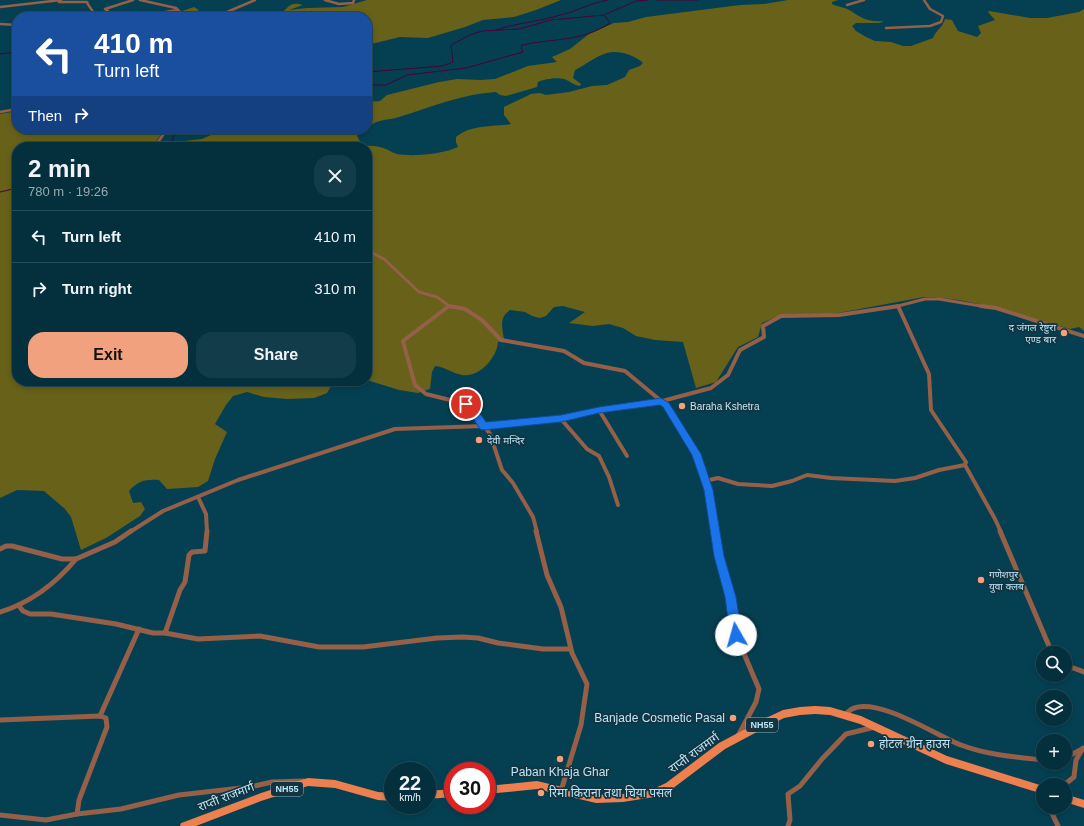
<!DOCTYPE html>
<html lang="en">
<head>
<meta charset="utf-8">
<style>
  :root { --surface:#04303e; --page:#123c49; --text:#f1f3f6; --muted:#97a9b0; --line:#254b58; --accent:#f1a17d }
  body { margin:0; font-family:Arial,"Noto Sans Devanagari",sans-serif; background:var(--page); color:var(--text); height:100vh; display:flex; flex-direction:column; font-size:15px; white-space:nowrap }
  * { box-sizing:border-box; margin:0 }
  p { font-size:13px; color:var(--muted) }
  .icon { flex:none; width:22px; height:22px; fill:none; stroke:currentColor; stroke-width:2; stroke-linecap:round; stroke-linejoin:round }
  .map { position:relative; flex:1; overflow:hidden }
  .side { position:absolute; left:12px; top:142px; width:360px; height:244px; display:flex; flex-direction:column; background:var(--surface); border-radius:16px; box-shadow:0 2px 6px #0003,0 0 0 1px var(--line) }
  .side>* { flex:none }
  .top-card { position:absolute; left:12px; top:12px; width:360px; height:122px; border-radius:16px; box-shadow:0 2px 6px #0003,0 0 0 1px var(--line); background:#1a4fa0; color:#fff; overflow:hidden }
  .controls { position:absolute; left:1036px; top:646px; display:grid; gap:8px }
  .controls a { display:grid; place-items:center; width:36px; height:36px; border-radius:50%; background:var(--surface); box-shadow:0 2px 6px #0003,0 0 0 1px var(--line); font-size:20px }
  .speed { position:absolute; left:384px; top:762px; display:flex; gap:8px; font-size:20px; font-weight:700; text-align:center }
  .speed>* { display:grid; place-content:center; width:52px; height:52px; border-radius:50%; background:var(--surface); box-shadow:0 2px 6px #0003,0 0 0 1px var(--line); line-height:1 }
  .speed small { font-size:10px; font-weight:400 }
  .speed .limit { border:6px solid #d22; background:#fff; color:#111 }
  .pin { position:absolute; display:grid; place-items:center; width:34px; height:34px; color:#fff; margin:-17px; border:2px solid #fff; border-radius:50%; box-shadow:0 1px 4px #0007 }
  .me { position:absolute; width:44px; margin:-22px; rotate:353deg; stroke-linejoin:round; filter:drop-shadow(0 0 3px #0008) }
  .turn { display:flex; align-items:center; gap:14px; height:84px; padding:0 16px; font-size:18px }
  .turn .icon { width:52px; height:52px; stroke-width:2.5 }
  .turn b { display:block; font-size:28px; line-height:34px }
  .then { display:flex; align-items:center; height:38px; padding:0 16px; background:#0003; gap:8px; font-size:15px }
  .round { display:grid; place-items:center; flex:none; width:42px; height:42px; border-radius:16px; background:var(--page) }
  .head { display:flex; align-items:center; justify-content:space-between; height:68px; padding:0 16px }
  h1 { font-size:24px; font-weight:700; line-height:30px }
  .primary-button { display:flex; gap:8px; margin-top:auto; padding:8px 16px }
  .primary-button a { flex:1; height:46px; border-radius:16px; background:var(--accent); color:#111; font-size:16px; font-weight:700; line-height:46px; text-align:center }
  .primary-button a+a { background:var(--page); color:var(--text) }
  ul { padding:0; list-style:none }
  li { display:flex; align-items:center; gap:12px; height:52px; padding:0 16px; border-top:1px solid var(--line) }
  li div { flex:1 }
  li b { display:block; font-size:15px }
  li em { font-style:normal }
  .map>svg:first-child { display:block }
  .green { fill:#67611a }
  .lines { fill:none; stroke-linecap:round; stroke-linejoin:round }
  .stream { stroke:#490034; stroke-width:1 }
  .minor-far3 { stroke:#955f48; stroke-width:2.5 }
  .minor-far2 { stroke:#955f48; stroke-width:3 }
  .minor-far1 { stroke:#955f48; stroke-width:4 }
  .minor { stroke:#955f48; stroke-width:5 }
  .primary { fill:#ed804e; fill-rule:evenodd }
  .route { fill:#1a73e8; stroke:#114b97 }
  .poi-dot { fill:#f1a17d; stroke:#15343f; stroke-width:1.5 }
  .labels { text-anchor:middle; stroke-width:3.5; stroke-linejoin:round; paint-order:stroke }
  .shield { fill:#15343f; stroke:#88b1c0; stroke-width:1 }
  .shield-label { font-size:9px; font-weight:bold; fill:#b9e6f8 }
  .poi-label { font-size:10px; fill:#b9e6f8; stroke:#15343f; text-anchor:start }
  .near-poi-label { font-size:12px; fill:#b9e6f8; stroke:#15343f; text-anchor:start }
  .near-street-label { font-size:12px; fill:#b9e6f8; stroke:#15343f }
</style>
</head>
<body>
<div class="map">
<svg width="1084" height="826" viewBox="0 0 1084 826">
  <rect width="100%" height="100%" fill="#054052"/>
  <g class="green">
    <path d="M367,0H561L536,10L514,17L483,20L465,27L428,38L400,37L367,45V17H271C274,15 280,14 283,12C290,5 292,2 303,5L289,10L307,8L343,7Z"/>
    <path d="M788,0H838L832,2V4C838,7 845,7 851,11C863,19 868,22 884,21L880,23H856L852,26L856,31L866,37L875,41L891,42L903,46H911L933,38C936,30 943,27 945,19L952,20L958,31L977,37L981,33L978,26L995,20L988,12L989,11L1030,18H1047L1079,12L1084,9V331L1079,327L1070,329C1023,316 974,298 924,297L833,314L780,315L762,323L758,337L738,347L716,382L696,388L683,342L655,340L636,336L623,328L609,324L593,326L569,323L585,312L563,306L554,307L546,316L540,318L532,316L525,312L510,310C499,318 502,326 504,339L498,342C497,358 479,378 462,375C452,373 445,367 435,366L432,372L430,389L418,393L399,390L367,380V147H301L297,144L274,147H177L184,141L202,139L224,129H363L356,133C362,151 370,143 383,148C388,149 392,153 397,154C414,157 443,154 458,147L456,142V137C471,124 493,127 511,124L504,115V107L531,94L540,93L546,95L569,92L592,86L607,85L625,77L629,70L640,66L643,63C634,55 619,50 607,53C596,56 585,65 575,70L573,78L581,84L580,86C573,85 570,81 564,79C557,77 544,79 538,82L537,87L506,96L500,95L496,92C462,94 431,107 399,117C386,121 381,118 367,127V102L380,101L387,95L439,82L457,79L480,80L495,79L528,66L557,62L552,57L570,49L589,34L614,23L628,22L646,17L740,5L764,4Z"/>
    <polygon points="194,7 199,10 195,12 198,14 232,13 227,17 194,17 193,15 164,17"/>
    <path d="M17,111V129H165L154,144L149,147H17V381H334L327,393L314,398L287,399L264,397L247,392L233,396L226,405L215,424L227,432L215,459L208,481L198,487L167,489L159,480C145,479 138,481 129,491L133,503L141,502L145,509L140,516L106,538L81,550L71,517L65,509L44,491L17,490L0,498V114Z"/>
  </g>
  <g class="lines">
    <g class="stream">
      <polyline points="656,0 698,0"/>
      <path d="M496,30C516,23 537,22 557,16C575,12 590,3 608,0"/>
      <polyline points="0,54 17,52"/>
      <polyline points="367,72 442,66 453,62 451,45 470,35 482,31 519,29 551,20 604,15 636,1 648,0"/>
      <path d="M367,85H386L407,75L466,68L523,52L521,48L522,45C554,38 581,42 610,23L605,16"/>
      <polyline points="171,147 173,146 173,137 180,129"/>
      <polyline points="0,192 17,188"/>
    </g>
    <g class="minor-far3">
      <polyline points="140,0 176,8 180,12"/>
      <polyline points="325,0 339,4 353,3 354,0"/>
      <path d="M59,2H87C89,8 94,11 96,17"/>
      <polyline points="847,5 864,0"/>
      <polyline points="0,7 61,0"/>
      <polyline points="107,15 109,12 105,9 133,0"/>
      <polyline points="99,17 147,15 178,10"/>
      <polyline points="162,17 185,13 211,16 220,15 255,0"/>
      <polyline points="0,24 17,25"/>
      <polyline points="886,28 930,26 941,22 943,16 930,9 924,0"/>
      <polyline points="0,112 17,109"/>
      <polyline points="164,133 167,129"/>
    </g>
    <g class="minor-far2">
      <polyline points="151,147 158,142 165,132"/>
      <polyline points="227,147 242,144 273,144 276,147"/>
      <polyline points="367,250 384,259 419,292 437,297 449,306 452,307"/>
      <polyline points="894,307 925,299 939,299 987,307"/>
    </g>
    <g class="minor-far1">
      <polyline points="449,306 465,309 482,320 501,340 564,351 584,363 625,371 666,405 696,454 709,490 715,532"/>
      <polyline points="449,306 403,341 415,385 426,394 466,404 471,407 490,434 502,470 513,483 533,517 537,532"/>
      <polyline points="981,306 996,308 1084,336"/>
      <polyline points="599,410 627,456"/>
      <polyline points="561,419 587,449 599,456 609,477 618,505"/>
      <polyline points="965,465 995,519 1001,532"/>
      <polyline points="705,481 718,478 738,484 772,486 792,481 807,475 831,478 895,481 915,478 939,470 965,465 966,462 931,410 929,374 898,306"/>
      <polyline points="198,497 206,514 207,532"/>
      <polyline points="130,532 163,511 238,480 395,429 484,426 561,419 599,410 651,404 711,388 728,375 740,350 764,337 763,326 781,316 839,315 899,306"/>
    </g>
    <g class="minor">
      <polyline points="536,531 547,575 561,607 572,653 587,684 581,725 561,791"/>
      <polyline points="715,531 719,556 731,597 736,635 759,689 756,702 738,736"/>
      <polyline points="1000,531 1052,653"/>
      <polyline points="0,549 6,546 12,546 62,559 76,559 115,542 131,531"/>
      <polyline points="19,606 23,611 30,614 51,614 116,624 153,633 165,633 198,639 260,636 319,647 363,647 437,638 462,637 478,638 498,643 543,649 570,649"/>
      <path d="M0,612C30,603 56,583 76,559"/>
      <polyline points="165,633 180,590 185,582 189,555 192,552 205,551 207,531"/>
      <polyline points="1065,665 1084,672"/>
      <path d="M845,715C847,713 850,710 852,709C877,696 937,736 961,745C987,755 1016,757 1043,760"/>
      <polyline points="100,716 139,629"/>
      <polyline points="0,720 100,716 106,718 107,727 79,800 77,814"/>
      <polyline points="1065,758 1082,749"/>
      <polyline points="1064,785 1074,777 1076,760 1083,748"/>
      <polyline points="1049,807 1058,826"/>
      <polyline points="0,815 46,820 77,814 121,809 179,795 250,787 272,782 304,781"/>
      <polyline points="788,826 790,820 788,794 800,786 822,759 846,734 875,727"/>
    </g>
    <g class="primary">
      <polygon points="815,706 830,707 861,716 947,756 1043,786 1043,794 946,764 860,724 830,715 815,714 800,715 784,718 772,724 725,749 672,789 654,797 623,802 596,803 537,789 487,794 487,786 537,781 596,795 623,794 653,789 666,783 719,743 766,718 783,710 800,707"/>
      <polygon points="308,778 335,780 378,792 393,793 393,801 378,800 335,788 308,786 261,801 196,826 180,826 181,823 184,822 261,793"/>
      <polygon points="453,789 453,797 427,799 427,791"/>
      <polygon points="1065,794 1084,800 1084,808 1065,802"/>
    </g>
  </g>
  <polygon class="route" points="661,398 669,403 701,454 713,490 724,556 736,597 742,635 740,639 736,640 732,639 730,635 725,597 714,556 704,490 692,455 663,407 660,405 599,413 561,422 484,430 480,429 467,409 462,404 466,401 474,405 486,422 561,415 599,407"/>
  <g class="poi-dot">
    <circle cx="1064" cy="333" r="4"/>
    <circle cx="682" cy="406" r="4"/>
    <circle cx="479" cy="440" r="4"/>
    <circle cx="981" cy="580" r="4"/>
    <circle cx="733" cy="718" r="4"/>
    <circle cx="871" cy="744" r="4"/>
    <circle cx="560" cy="759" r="4"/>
    <circle cx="541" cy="793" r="4"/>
  </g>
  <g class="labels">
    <g class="shield">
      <rect x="746" y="718" width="32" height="14" rx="3"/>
      <rect x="271" y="782" width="32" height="14" rx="3"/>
    </g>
    <g class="shield-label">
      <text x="762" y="728">NH55</text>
      <text x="287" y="792">NH55</text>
    </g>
    <g class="poi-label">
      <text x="1056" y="331" text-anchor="end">द जंगल रेष्टुरा<tspan x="1056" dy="12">एण्ड बार</tspan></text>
      <text x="690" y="410">Baraha Kshetra</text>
      <text x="487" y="444">देवी मन्दिर</text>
      <text x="989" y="578">गणेशपुर<tspan x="989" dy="12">युवा क्लब</tspan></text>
    </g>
    <g class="near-poi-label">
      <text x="725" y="722" text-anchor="end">Banjade Cosmetic Pasal</text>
      <text x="879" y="748">होटल ग्रीन हाउस</text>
      <text x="560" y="776" text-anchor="middle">Paban Khaja Ghar</text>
      <text x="549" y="797">रिमा किराना तथा चिया पसल</text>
    </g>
    <g class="near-street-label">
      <text transform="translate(694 753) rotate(-36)" y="4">राप्ती राजमार्ग</text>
      <text transform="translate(226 797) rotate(-21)" y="4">राप्ती राजमार्ग</text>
    </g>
  </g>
</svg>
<div class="controls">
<a><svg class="icon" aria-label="search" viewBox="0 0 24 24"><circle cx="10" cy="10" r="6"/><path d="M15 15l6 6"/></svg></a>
<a><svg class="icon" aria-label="layers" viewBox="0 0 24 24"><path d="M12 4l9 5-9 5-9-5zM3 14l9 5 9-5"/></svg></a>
<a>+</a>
<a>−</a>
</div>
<div class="speed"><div>22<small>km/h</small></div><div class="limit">30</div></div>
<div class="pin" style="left:466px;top:404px;background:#d93025"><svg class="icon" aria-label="arrive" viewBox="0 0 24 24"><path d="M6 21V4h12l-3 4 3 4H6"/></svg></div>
<svg class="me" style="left:736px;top:635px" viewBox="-20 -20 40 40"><circle r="19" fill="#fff"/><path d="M0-13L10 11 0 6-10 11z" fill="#1a73e8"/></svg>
<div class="top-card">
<div class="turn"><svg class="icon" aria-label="left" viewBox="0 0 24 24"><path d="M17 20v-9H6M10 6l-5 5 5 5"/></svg><div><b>410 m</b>Turn left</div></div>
<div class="then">Then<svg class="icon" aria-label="right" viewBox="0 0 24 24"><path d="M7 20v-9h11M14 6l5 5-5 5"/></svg></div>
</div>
<section class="side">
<div class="head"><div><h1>2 min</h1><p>780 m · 19:26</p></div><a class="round"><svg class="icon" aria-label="close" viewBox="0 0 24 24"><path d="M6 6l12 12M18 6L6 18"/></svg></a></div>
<ul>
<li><svg class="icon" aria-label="left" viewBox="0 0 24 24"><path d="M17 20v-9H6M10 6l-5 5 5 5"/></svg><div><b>Turn left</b></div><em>410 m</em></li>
<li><svg class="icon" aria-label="right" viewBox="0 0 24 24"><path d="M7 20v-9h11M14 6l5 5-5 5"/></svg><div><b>Turn right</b></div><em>310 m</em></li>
</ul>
<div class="primary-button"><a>Exit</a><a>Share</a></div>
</section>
</div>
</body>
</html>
